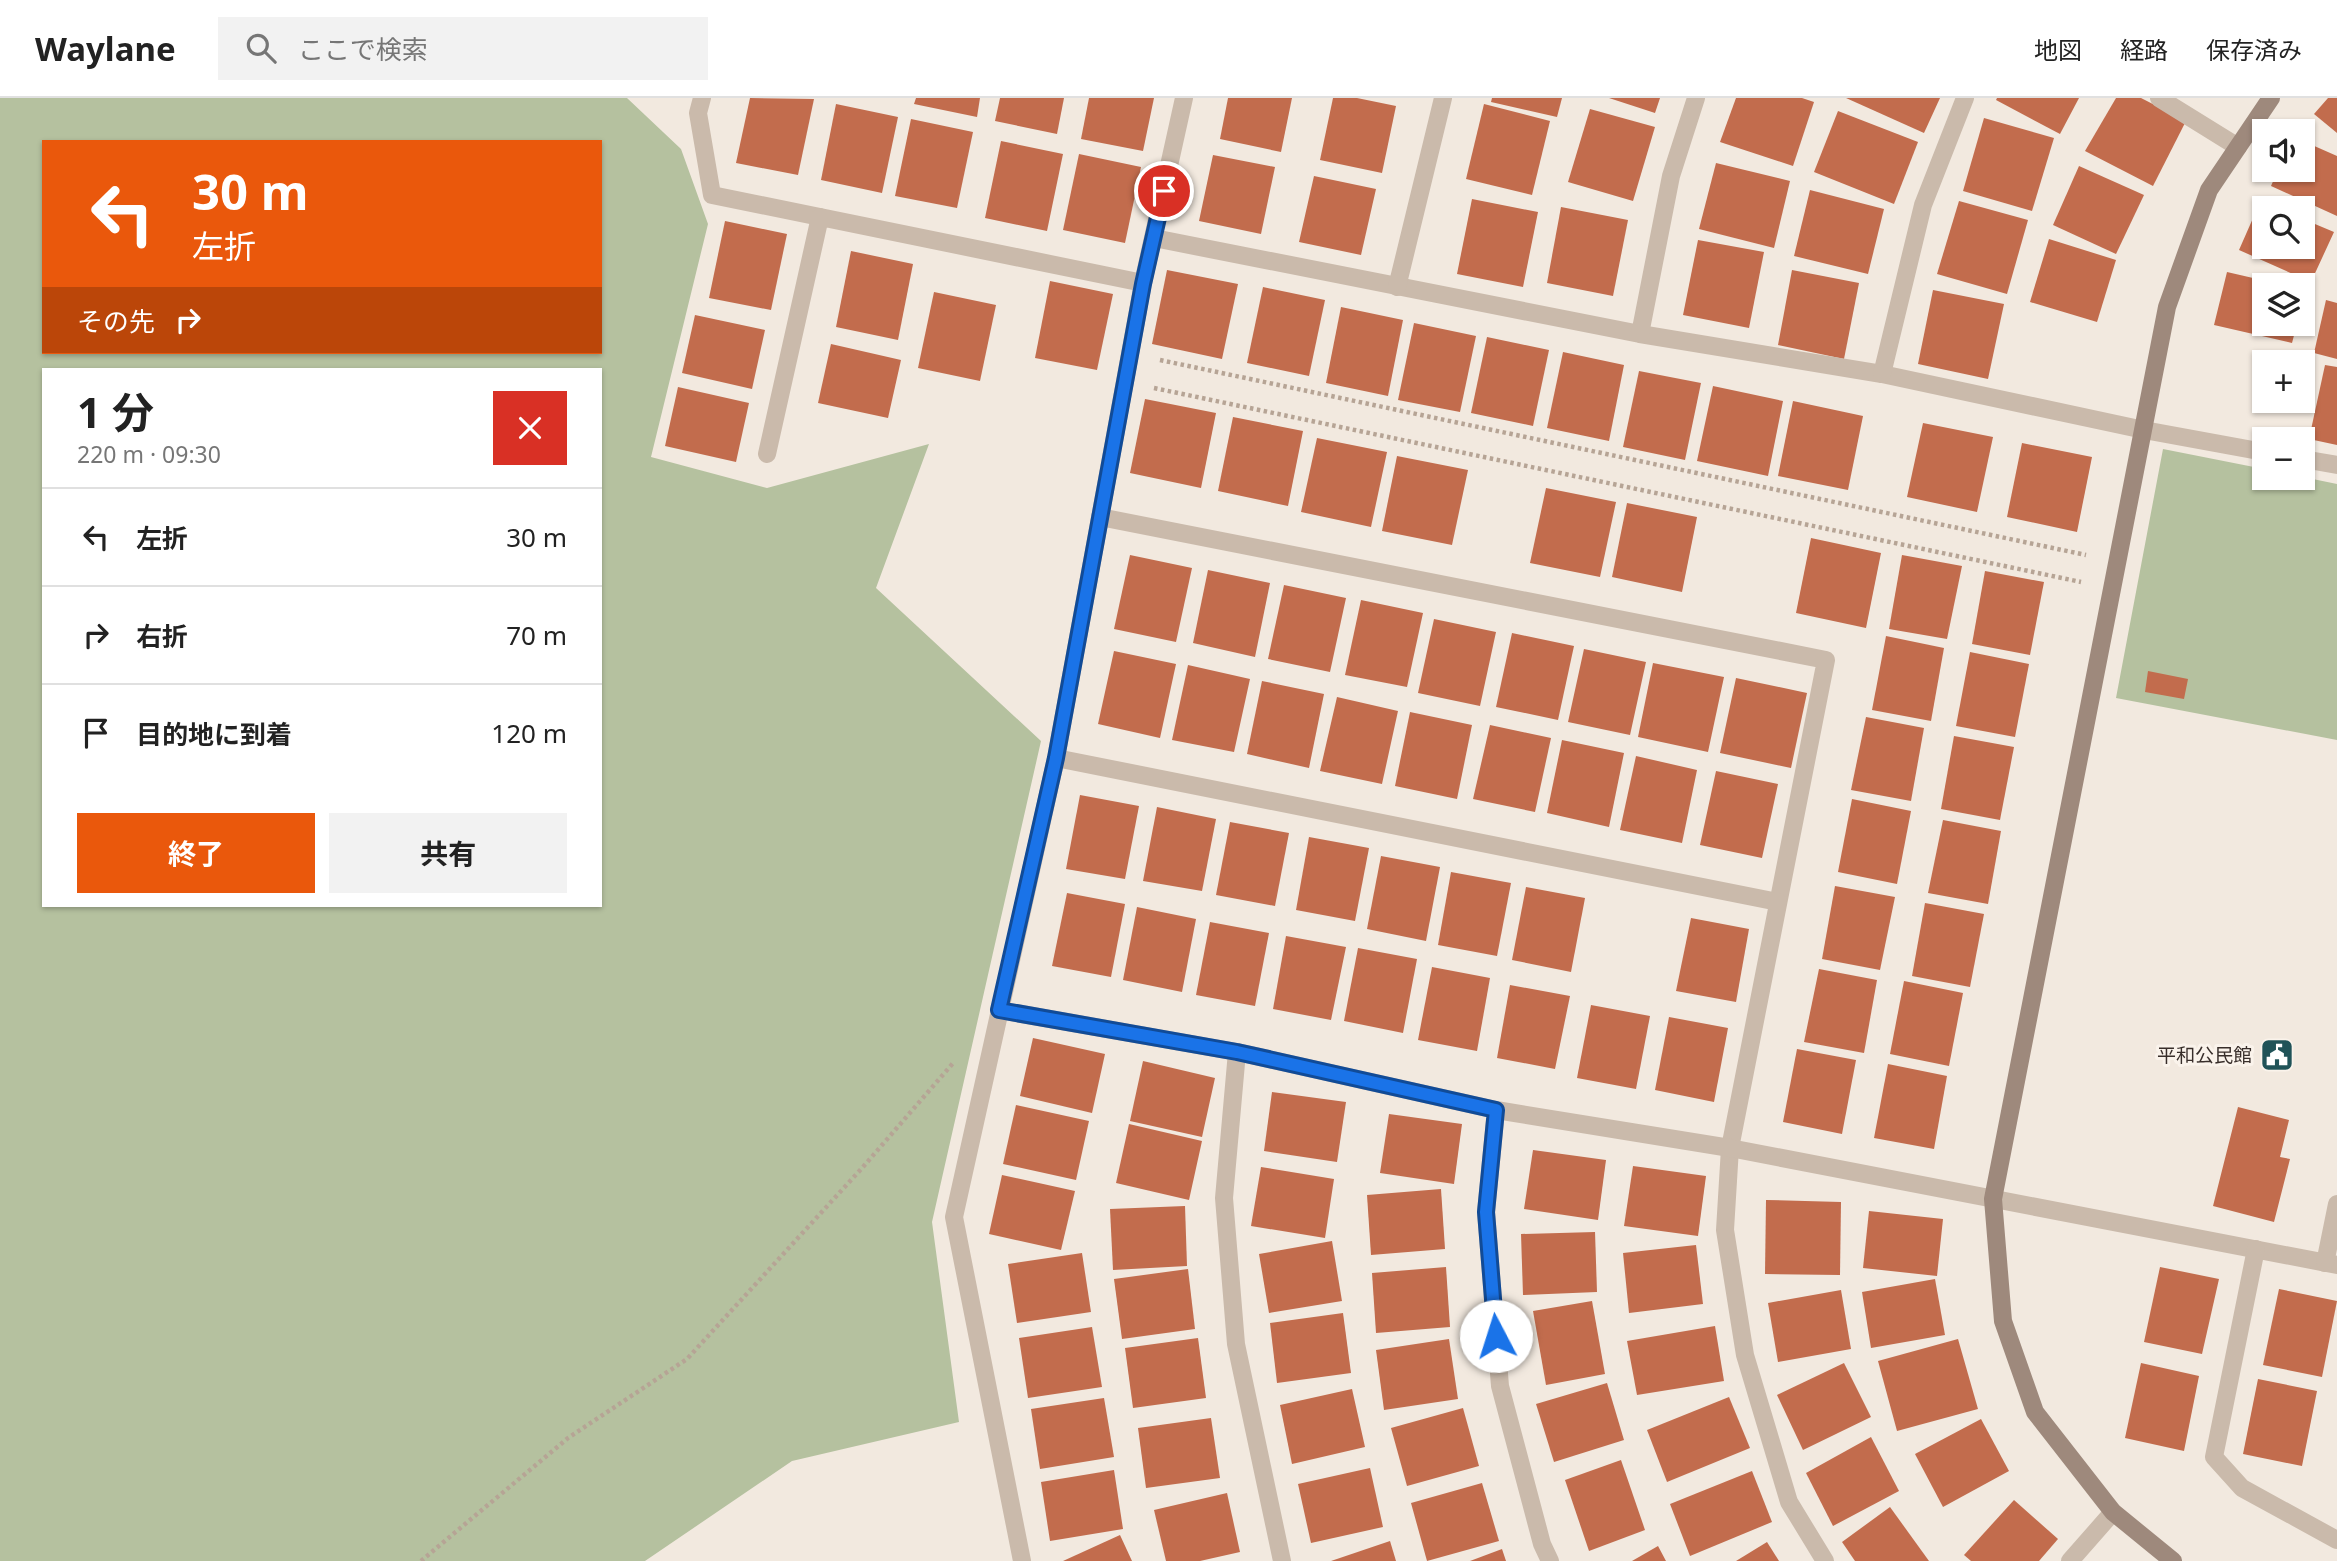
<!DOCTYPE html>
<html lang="ja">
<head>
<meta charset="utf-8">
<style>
  :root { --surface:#fff; --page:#f2f2f2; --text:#222; --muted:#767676; --line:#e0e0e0; --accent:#ea580c }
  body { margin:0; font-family:"Noto Sans","Noto Sans JP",sans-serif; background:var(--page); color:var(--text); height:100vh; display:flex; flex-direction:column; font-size:26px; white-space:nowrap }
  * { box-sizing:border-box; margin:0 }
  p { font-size:23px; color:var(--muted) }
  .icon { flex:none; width:38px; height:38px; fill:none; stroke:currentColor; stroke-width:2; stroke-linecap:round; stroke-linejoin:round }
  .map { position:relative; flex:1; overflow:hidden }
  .panel { position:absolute; left:42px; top:270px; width:560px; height:539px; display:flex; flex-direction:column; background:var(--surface); border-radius:0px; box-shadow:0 2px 5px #0004 }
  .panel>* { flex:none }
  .banner { position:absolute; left:42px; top:42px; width:560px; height:214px; border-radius:0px; box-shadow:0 2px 5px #0004; background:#ea580c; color:#fff; overflow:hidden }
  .controls { position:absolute; left:2252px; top:21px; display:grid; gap:14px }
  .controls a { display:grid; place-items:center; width:63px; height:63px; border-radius:0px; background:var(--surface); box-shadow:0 2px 5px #0004; font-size:35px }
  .pin { position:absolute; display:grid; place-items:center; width:60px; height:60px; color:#fff; margin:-30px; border:4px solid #fff; border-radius:50%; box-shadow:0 2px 7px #0007 }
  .me { position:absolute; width:77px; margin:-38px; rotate:355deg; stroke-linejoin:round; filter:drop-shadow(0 0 5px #0008) }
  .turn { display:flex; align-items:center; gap:24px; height:147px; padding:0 35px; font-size:32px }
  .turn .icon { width:91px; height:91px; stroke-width:2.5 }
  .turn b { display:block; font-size:49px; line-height:60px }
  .then { display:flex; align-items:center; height:66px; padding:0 35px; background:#0003; gap:14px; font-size:26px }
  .round { display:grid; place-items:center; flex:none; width:74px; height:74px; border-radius:0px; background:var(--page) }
  .headline { display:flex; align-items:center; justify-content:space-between; height:119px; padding:0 35px }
  h1 { font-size:42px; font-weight:700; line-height:52px }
  .button { display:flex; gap:14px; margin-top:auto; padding:14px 35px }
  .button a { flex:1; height:80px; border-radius:0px; background:var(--accent); color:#fff; font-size:28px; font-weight:700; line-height:80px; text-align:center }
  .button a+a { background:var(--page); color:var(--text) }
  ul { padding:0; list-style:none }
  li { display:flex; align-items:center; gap:21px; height:98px; padding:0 35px; border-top:2px solid var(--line) }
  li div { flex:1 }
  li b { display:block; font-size:26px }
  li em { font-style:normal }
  header { display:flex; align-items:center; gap:42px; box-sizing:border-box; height:98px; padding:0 35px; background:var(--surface); border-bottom:2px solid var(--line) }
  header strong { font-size:33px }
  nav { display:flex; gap:38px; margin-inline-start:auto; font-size:24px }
  .search { width:490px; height:63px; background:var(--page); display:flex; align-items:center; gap:18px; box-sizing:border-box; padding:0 24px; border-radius:0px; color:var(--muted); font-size:26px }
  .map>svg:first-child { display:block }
  .green { fill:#b5c19f; fill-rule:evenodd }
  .building { fill:#c26c4d }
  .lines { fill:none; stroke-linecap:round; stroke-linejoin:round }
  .path { stroke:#b6a495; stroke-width:4.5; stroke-dasharray:3.5 3.5; stroke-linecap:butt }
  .street { stroke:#cabaab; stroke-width:18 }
  .secondary { stroke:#9e897c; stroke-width:18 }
  .route-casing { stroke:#114b97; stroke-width:18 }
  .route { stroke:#1a73e8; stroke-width:12 }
  .labels { text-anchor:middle; stroke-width:6; stroke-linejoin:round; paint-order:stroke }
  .poi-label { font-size:19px; fill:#382e2a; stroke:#faf3eb; text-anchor:end }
</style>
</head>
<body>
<header>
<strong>Waylane</strong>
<div class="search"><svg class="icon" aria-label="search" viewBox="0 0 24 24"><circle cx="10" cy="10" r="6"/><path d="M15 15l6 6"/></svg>ここで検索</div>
<nav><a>地図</a><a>経路</a><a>保存済み</a></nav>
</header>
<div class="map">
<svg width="2337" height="1463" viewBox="0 0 2337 1463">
  <rect width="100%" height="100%" fill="#f2e9df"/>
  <g class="green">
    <path d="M0,0H627L681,51L708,126L651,359L767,390L929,346L876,490L1041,643L932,1124L959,1324L792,1363L645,1463H0ZM44,44H600V254H44ZM44,271H600V807H44Z"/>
    <polygon points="2163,351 2264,371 2264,380 2303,379 2337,386 2337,642 2116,600"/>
  </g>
  <g class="building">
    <polygon points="750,0 814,1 798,77 736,65"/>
    <polygon points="916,0 980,0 977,19 914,6"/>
    <polygon points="1000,0 1064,0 1057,36 995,23"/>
    <polygon points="1089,0 1154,0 1143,53 1081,41"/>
    <polygon points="1228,0 1292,0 1281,54 1220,41"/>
    <polygon points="1333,0 1357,0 1396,8 1382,75 1320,62"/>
    <polygon points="1492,0 1562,0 1557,19 1491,4"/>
    <polygon points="1609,0 1660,0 1655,15"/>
    <polygon points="1736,0 1802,0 1814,4 1793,68 1720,44"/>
    <polygon points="1846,0 1940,0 1924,35"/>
    <polygon points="1997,0 2079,0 2060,36 1996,2"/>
    <polygon points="2116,0 2141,0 2186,23 2153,88 2085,53"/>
    <polygon points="2328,0 2337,0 2337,35 2314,16"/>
    <polygon points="836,6 898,19 882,95 821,82"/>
    <polygon points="1484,6 1550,23 1532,97 1466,81"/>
    <polygon points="1590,11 1655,29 1633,103 1568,84"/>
    <polygon points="1838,13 1918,44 1894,106 1814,74"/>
    <polygon points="1984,20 2054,40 2032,113 1963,93"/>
    <polygon points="911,21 973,34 957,110 895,98"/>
    <polygon points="1001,43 1063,56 1047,133 985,120"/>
    <polygon points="2303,43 2337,58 2337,118 2271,88 2278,72 2303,72"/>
    <polygon points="1079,56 1141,69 1125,145 1063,132"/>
    <polygon points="1213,57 1275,69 1261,136 1199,123"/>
    <polygon points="1716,65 1790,83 1774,150 1699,131"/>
    <polygon points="2079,68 2144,97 2116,156 2053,127"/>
    <polygon points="1314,78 1376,91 1361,157 1299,144"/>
    <polygon points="1810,92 1884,111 1868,176 1794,158"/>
    <polygon points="1472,101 1538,114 1523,189 1457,176"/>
    <polygon points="2261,102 2280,110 2264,110 2264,149 2303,149 2303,121 2334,134 2311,184 2239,152"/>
    <polygon points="1959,103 2028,122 2007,196 1937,176"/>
    <polygon points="1561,109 1628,122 1613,198 1547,185"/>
    <polygon points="725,123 787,136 771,212 709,200"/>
    <polygon points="2049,141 2116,162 2097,224 2030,204"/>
    <polygon points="1698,142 1764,154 1749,230 1683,217"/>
    <polygon points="851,153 913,166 898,242 836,229"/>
    <polygon points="1167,172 1238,186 1222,261 1152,246"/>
    <polygon points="1792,172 1859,185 1844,261 1778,247"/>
    <polygon points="2227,174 2279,186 2264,187 2264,226 2297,226 2292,245 2214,227"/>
    <polygon points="1050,183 1113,196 1097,272 1035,260"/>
    <polygon points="1263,189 1325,202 1309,278 1247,265"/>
    <polygon points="1933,192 2004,206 1988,281 1918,266"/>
    <polygon points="934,194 996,207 980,283 918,270"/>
    <polygon points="2326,202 2337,205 2337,261 2314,255"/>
    <polygon points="1341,209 1403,222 1388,298 1326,285"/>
    <polygon points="695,217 765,232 752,291 682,275"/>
    <polygon points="1414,225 1476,238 1460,314 1398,302"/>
    <polygon points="1487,239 1549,252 1533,328 1471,315"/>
    <polygon points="831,246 901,262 888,320 818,305"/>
    <polygon points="1563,254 1624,267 1609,343 1547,330"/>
    <polygon points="2325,267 2337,269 2337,347 2309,341"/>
    <polygon points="1639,273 1701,285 1685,362 1623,349"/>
    <polygon points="1713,288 1783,303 1768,378 1697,363"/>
    <polygon points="678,289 749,305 736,364 665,348"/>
    <polygon points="1145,301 1216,315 1201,390 1130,375"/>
    <polygon points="1793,303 1863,318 1848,392 1778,378"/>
    <polygon points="1233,319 1303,333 1288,408 1218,393"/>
    <polygon points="1923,325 1993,339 1977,414 1907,399"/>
    <polygon points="1317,340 1387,354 1371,429 1301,414"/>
    <polygon points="2022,345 2092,359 2077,434 2007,419"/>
    <polygon points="1397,358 1468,372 1452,447 1382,433"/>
    <polygon points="1546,390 1616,404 1600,479 1530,465"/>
    <polygon points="1627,405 1697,419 1682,494 1612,479"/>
    <polygon points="1811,440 1881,455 1866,530 1796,515"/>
    <polygon points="1130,457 1192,470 1176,544 1114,531"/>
    <polygon points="1902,457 1962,468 1947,541 1889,531"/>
    <polygon points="1208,472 1270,485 1255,559 1193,545"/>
    <polygon points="1985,473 2044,484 2030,557 1972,546"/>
    <polygon points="1284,487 1346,500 1330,574 1268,561"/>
    <polygon points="1361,502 1423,515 1407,589 1345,577"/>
    <polygon points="1434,521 1496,534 1480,608 1418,595"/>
    <polygon points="1512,535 1574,548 1558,622 1496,609"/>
    <polygon points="1886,538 1944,550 1931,623 1872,612"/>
    <polygon points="1584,551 1646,564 1630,637 1568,624"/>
    <polygon points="1114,553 1176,566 1160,640 1098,626"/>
    <polygon points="1970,554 2029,566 2015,639 1956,628"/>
    <polygon points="1653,565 1724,579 1708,654 1638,639"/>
    <polygon points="1188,567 1250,581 1234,654 1172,642"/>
    <polygon points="2148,573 2188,581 2184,601 2145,594"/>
    <polygon points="1736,580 1807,595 1791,670 1720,655"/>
    <polygon points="1262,583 1324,596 1309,670 1247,656"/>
    <polygon points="1337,599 1398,613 1382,686 1320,673"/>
    <polygon points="1410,614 1472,627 1457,701 1395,688"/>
    <polygon points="1866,619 1924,630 1911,703 1851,692"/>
    <polygon points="1490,627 1551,640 1535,714 1473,701"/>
    <polygon points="1954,638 2014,649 2000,722 1941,711"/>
    <polygon points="1562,642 1624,655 1609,729 1547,715"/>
    <polygon points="1636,658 1697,672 1682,745 1620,732"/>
    <polygon points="1716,673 1778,686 1762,760 1700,747"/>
    <polygon points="1080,697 1139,708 1125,781 1066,771"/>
    <polygon points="1852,701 1911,713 1897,786 1838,774"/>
    <polygon points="1157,709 1216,721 1202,793 1143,783"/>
    <polygon points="1943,722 2001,733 1988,806 1928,795"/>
    <polygon points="1230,724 1289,735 1275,808 1216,797"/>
    <polygon points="1309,739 1369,750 1355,823 1296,812"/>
    <polygon points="1381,758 1440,769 1426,843 1367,831"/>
    <polygon points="1451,774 1511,785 1497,858 1438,847"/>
    <polygon points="1835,788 1895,799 1880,872 1822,861"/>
    <polygon points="1526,789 1585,800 1571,874 1512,862"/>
    <polygon points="1067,795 1125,806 1111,879 1052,868"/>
    <polygon points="1925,805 1984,816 1970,889 1912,878"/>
    <polygon points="1137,809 1196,821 1182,894 1123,882"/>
    <polygon points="1691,820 1749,831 1736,904 1676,893"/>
    <polygon points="1210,824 1269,835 1255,908 1196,897"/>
    <polygon points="1286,838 1346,849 1331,922 1273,911"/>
    <polygon points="1358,850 1417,861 1403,935 1344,923"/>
    <polygon points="1432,869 1490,880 1477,953 1418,942"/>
    <polygon points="1819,871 1877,882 1864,955 1804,944"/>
    <polygon points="1904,883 1963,895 1949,968 1890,956"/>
    <polygon points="1510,887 1570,898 1555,971 1497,960"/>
    <polygon points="1591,907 1650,918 1636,991 1577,980"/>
    <polygon points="1669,919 1728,930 1714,1004 1655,992"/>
    <polygon points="1033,940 1105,956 1092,1015 1020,998"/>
    <polygon points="1797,951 1856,962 1842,1036 1783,1024"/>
    <polygon points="1143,963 1215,980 1202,1039 1130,1023"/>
    <polygon points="1888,966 1947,978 1934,1051 1874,1040"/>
    <polygon points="1272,994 1346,1004 1337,1064 1264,1053"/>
    <polygon points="1016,1007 1089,1023 1076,1082 1003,1066"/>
    <polygon points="2238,1009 2289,1022 2280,1059 2290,1061 2274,1124 2213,1108"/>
    <polygon points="1389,1016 1462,1026 1454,1086 1380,1075"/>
    <polygon points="1129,1026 1202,1043 1189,1102 1116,1085"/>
    <polygon points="1533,1052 1606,1062 1598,1122 1524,1111"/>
    <polygon points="1633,1068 1706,1078 1698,1138 1624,1128"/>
    <polygon points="1261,1069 1334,1081 1325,1140 1251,1128"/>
    <polygon points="1002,1077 1075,1093 1061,1152 989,1136"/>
    <polygon points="1441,1091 1445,1151 1371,1157 1367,1097"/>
    <polygon points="1766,1102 1841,1104 1840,1177 1765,1176"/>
    <polygon points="1185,1108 1187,1168 1113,1172 1110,1111"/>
    <polygon points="1869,1113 1943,1121 1937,1178 1863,1170"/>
    <polygon points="1595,1134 1597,1194 1523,1197 1521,1136"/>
    <polygon points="1332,1143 1342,1203 1269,1215 1259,1156"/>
    <polygon points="1696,1147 1703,1206 1629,1215 1623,1155"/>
    <polygon points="1082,1155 1091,1214 1017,1225 1008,1166"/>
    <polygon points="1446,1169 1450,1229 1376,1235 1372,1175"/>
    <polygon points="2160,1169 2219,1181 2202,1256 2144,1244"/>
    <polygon points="1188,1171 1195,1231 1122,1241 1114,1181"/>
    <polygon points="1935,1181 1945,1237 1871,1250 1862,1194"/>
    <polygon points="2279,1191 2337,1203 2322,1279 2263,1267"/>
    <polygon points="1841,1192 1851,1251 1778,1264 1768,1205"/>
    <polygon points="1592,1203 1605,1276 1546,1287 1533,1213"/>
    <polygon points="1343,1215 1351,1275 1277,1285 1270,1225"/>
    <polygon points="1715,1228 1724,1283 1637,1297 1627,1243"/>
    <polygon points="1092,1229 1102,1289 1028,1300 1019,1240"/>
    <polygon points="1198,1240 1206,1300 1133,1310 1125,1250"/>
    <polygon points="1449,1241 1458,1301 1384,1312 1376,1252"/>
    <polygon points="1958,1241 1978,1311 1897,1333 1878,1263"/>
    <polygon points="1844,1265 1871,1319 1803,1352 1777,1297"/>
    <polygon points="2141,1265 2199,1278 2184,1353 2125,1340"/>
    <polygon points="2258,1281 2317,1293 2302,1368 2243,1356"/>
    <polygon points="1607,1285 1624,1342 1554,1364 1536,1306"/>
    <polygon points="1352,1291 1365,1349 1292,1366 1280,1307"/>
    <polygon points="1729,1299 1750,1350 1667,1384 1647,1332"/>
    <polygon points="1104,1300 1114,1359 1040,1371 1031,1311"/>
    <polygon points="1463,1310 1479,1368 1407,1388 1391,1330"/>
    <polygon points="1211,1320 1220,1380 1146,1390 1138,1330"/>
    <polygon points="1981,1321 2009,1373 1943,1409 1915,1356"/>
    <polygon points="1871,1339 1899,1393 1833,1428 1806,1375"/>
    <polygon points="1621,1362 1645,1432 1589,1453 1565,1382"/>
    <polygon points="1370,1370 1383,1429 1311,1445 1298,1386"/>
    <polygon points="1114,1372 1123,1431 1050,1443 1041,1384"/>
    <polygon points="1752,1373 1772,1424 1690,1458 1670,1406"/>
    <polygon points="1482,1385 1499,1443 1427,1463 1411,1405"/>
    <polygon points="1227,1395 1240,1454 1200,1463 1166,1463 1154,1412"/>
    <polygon points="2014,1402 2058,1441 2039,1463 1971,1463 1964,1457"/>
    <polygon points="1890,1409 1929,1463 1855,1463 1842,1444"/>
    <polygon points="1120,1437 1132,1463 1063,1463"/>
    <polygon points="1390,1443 1396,1463 1331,1463"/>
    <polygon points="1767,1444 1779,1463 1736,1463"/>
    <polygon points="1658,1448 1666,1463 1632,1463"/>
    <polygon points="1502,1451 1506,1463 1470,1463"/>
  </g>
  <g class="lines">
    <g class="path">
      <polyline points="1160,262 2086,457"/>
      <polyline points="1154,290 2081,484"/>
      <polyline points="421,1463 568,1340 687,1261 863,1069 954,964"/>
    </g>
    <g class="street">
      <polyline points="702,0 698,15 712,97 820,119"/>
      <polyline points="2159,0 2238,49"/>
      <polyline points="1154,140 1640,236 1882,276 2144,332 2264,354"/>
      <polyline points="1397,189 1443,0"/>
      <polyline points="1640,236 1671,78 1696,0"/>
      <polyline points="1882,276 1923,107 1965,0"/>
      <polyline points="767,356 820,119 1143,185"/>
      <polyline points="2303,361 2337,367"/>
      <polyline points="1100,419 1826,562 1730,1050 1725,1132 1745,1257 1789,1404 1825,1463"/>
      <polyline points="1056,660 1778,804"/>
      <polyline points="999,912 1237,954 1496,1012 1730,1050 2337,1167"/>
      <polyline points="1237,954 1224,1100 1236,1246 1282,1463"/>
      <polyline points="1496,1012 1486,1114 1500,1288 1542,1446 1550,1463"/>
      <polyline points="2256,1151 2214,1359 2242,1390 2337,1442"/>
      <polyline points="2325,1165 2337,1106"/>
      <polyline points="1022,1463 954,1119 1056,660 1143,185 1184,0"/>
      <polyline points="2070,1463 2113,1414"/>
    </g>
    <polyline class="secondary" points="2173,1463 2113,1414 2035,1314 2003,1223 1993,1101 2167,209 2209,92 2271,0"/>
  </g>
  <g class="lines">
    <defs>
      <polyline id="route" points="1164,93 1143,186 1056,660 999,912 1237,954 1496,1012 1486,1114 1496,1238"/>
    </defs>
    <use href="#route" class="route-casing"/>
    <use href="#route" class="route"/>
  </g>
  <defs>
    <symbol id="civic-square" viewBox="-11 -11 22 22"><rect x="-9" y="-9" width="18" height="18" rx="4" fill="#205358" stroke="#faf3eb"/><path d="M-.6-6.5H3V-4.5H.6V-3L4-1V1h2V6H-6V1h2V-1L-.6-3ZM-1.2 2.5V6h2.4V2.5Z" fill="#fff"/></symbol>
  </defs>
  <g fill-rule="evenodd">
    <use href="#civic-square" x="2258" y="938" width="38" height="38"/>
  </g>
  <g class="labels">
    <g class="poi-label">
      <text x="2252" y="964">平和公民館</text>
    </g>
  </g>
</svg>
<div class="controls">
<a><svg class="icon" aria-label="sound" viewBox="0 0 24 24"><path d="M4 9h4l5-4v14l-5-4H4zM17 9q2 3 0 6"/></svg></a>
<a><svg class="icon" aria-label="search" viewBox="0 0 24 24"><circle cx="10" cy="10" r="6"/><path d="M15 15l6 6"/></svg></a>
<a><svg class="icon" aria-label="layers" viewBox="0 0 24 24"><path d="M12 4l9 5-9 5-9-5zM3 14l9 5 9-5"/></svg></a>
<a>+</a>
<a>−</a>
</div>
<div class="pin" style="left:1164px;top:93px;background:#d93025"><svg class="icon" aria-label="arrive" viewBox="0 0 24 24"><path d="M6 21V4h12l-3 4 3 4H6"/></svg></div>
<svg class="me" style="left:1496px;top:1238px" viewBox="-20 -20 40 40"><circle r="19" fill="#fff"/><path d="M0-13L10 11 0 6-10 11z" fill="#1a73e8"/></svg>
<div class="banner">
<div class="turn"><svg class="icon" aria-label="left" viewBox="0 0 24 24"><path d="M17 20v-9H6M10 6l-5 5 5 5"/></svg><div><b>30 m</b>左折</div></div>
<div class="then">その先<svg class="icon" aria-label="right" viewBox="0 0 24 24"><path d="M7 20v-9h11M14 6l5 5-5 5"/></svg></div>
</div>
<section class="panel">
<div class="headline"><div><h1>1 分</h1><p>220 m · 09:30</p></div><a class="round" style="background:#d93025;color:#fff"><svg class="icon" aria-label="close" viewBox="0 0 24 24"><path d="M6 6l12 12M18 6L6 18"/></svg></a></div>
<ul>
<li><svg class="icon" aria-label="left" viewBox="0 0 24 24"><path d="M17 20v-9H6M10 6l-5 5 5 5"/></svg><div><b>左折</b></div><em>30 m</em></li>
<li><svg class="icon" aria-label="right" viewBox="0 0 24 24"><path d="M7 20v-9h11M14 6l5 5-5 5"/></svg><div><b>右折</b></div><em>70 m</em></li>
<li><svg class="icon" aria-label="arrive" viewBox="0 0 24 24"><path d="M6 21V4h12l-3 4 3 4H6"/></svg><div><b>目的地に到着</b></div><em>120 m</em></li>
</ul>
<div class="button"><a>終了</a><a>共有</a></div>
</section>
</div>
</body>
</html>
